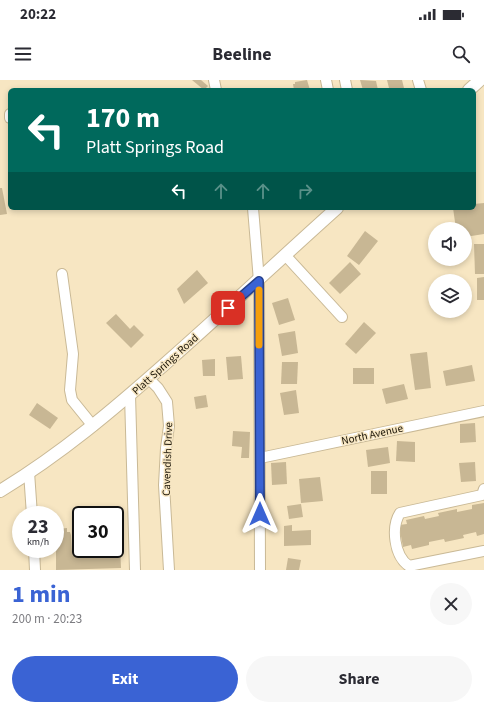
<!DOCTYPE html>
<html lang="en">
<head>
<meta charset="utf-8">
<style>
  :root { --surface:#fff; --page:#f7f7f7; --text:#2b2b33; --muted:#7c7c81; --accent:#3a63d4 }
  body { margin:0; font-family:"Source Sans 3",sans-serif; background:var(--page); color:var(--text); height:100vh; display:flex; flex-direction:column; font-size:15px; white-space:nowrap }
  * { box-sizing:border-box; margin:0 }
  p { font-size:13px; color:var(--muted) }
  .icon { flex:none; width:22px; height:22px; fill:none; stroke:currentColor; stroke-width:2; stroke-linecap:round; stroke-linejoin:round }
  .map { position:relative; height:490px; overflow:hidden }
  .drawer { display:flex; flex-direction:column; background:var(--surface); flex:1 }
  .drawer>* { flex:none }
  .top-card { position:absolute; left:8px; top:8px; width:468px; height:122px; border-radius:6px; box-shadow:0 2px 6px #0003; background:#00695c; color:#fff; overflow:hidden }
  .fabs { position:absolute; left:428px; top:142px; display:grid; gap:8px }
  .fabs a { display:grid; place-items:center; width:44px; height:44px; border-radius:50%; background:var(--surface); box-shadow:0 2px 6px #0003; font-size:20px }
  .speed { position:absolute; left:12px; top:426px; display:flex; gap:8px; font-size:20px; font-weight:700; text-align:center }
  .speed>* { display:grid; place-content:center; width:52px; height:52px; border-radius:50%; background:var(--surface); box-shadow:0 2px 6px #0003; line-height:1 }
  .speed small { font-size:10px; font-weight:400 }
  .speed .limit { border:2px solid #111; border-radius:6px; background:#fff; color:#111 }
  .pin { position:absolute; display:grid; place-items:center; width:34px; height:34px; color:#fff; margin:-17px; border-radius:8px; box-shadow:0 2px 6px #0006 }
  .me { position:absolute; width:44px; margin:-22px; rotate:0deg; stroke-linejoin:round; filter:drop-shadow(0 0 3px #0008) }
  .turn { display:flex; align-items:center; gap:14px; height:84px; padding:0 12px; font-size:18px }
  .turn .icon { width:52px; height:52px; stroke-width:2.5 }
  .turn b { display:block; font-size:28px; line-height:34px }
  .lanes { display:flex; align-items:center; height:38px; padding:0 12px; background:#0003; justify-content:center; gap:20px; direction:ltr }
  .lanes .off { opacity:.35 }
  .round { display:grid; place-items:center; flex:none; width:42px; height:42px; border-radius:21px; background:var(--page) }
  .head { display:flex; align-items:center; justify-content:space-between; height:68px; padding:0 12px }
  h1 { font-size:24px; font-weight:700; line-height:30px; color:var(--accent) }
  .action { display:flex; gap:8px; margin-top:auto; padding:8px 12px }
  .action a { flex:1; height:46px; border-radius:24px; background:var(--accent); color:#fff; font-size:16px; font-weight:700; line-height:46px; text-align:center }
  .action a+a { background:var(--page); color:var(--text) }
  .status { display:flex; justify-content:space-between; align-items:center; height:28px; padding:0 20px; background:var(--surface); direction:ltr }
  .status svg { height:11px; fill:currentColor }
  header { display:flex; justify-content:space-between; align-items:center; height:52px; padding:0 12px; background:var(--surface); font-size:18px; font-weight:700 }
  .map>svg:first-child { display:block }
  .building { fill:#c8b794 }
  .lines { fill:none; stroke-linecap:round; stroke-linejoin:round }
  .minor-casing { stroke:#c9b996; stroke-width:12 }
  .major-casing { stroke:#c9b996; stroke-width:14 }
  .minor { stroke:#fff; stroke-width:10 }
  .major { stroke:#fff; stroke-width:12 }
  .route-casing { stroke:#26408a; stroke-width:10 }
  .route { stroke:#3a63d4; stroke-width:7 }
  .slow { stroke:#f59e0b; stroke-width:7 }
  .labels { text-anchor:middle; stroke-width:3; stroke-linejoin:round; paint-order:stroke }
  .street-label { font-size:11px; fill:#1a1407; stroke:#f7e6c2 }
</style>
</head>
<body>
<div class="status"><b>20:22</b><svg viewBox="0 0 49 12"><path d="M0 12V9h3v3zM5 12V6h3v6zM10 12V3h3v9zM15 12V0h3v12zM26 1h20v11H26zM47 4h2v5h-2z"/></svg></div>
<header><svg class="icon" aria-label="menu" viewBox="0 0 24 24"><path d="M4 6h16M4 12h16M4 18h16"/></svg>Beeline<svg class="icon" aria-label="search" viewBox="0 0 24 24"><circle cx="10" cy="10" r="6"/><path d="M15 15l6 6"/></svg></header>
<div class="map">
<svg width="484" height="490" viewBox="0 0 484 490">
  <rect width="100%" height="100%" fill="#f7e6c2"/>
  <g class="building">
    <polygon points="192,0 201,0 208,6 204,10"/>
    <polygon points="307,0 310,10 294,10 293,4 295,4 295,2"/>
    <polygon points="360,0 376,1 378,10 363,10"/>
    <polygon points="387,0 402,0 404,8 391,10 391,8 389,8"/>
    <polygon points="0,108 2,108 7,134 0,135"/>
    <polygon points="484,123 484,154 465,157 465,149 456,149 453,128 474,128 474,124"/>
    <polygon points="365,151 378,161 359,185 347,176"/>
    <polygon points="474,164 484,164 484,194 475,194"/>
    <polygon points="350,182 361,194 340,214 329,203"/>
    <polygon points="197,190 208,203 184,224 177,209"/>
    <polygon points="484,197 484,220 477,220 477,198"/>
    <polygon points="288,218 295,240 279,245 272,223"/>
    <polygon points="116,234 130,249 134,245 144,255 131,268 106,243"/>
    <polygon points="364,242 376,253 356,274 345,264"/>
    <polygon points="295,251 298,273 282,276 278,254"/>
    <polygon points="427,272 431,308 415,310 410,274"/>
    <polygon points="241,276 243,299 228,300 226,277"/>
    <polygon points="215,279 215,296 203,296 202,280"/>
    <polygon points="282,282 298,282 297,304 281,304"/>
    <polygon points="472,285 475,301 446,306 443,291"/>
    <rect x="353" y="288" width="21" height="16"/>
    <polygon points="404,304 408,319 386,324 382,309"/>
    <polygon points="296,310 299,333 284,335 280,313"/>
    <polygon points="206,315 208,327 196,329 194,317"/>
    <polygon points="37,323 58,338 50,349 29,335"/>
    <polygon points="475,343 476,362 460,363 460,344"/>
    <polygon points="233,351 250,352 249,378 241,378 242,367 232,366"/>
    <polygon points="397,361 415,362 415,382 396,381"/>
    <polygon points="388,367 390,383 368,387 366,370"/>
    <polygon points="286,382 287,404 272,405 271,383"/>
    <polygon points="475,382 476,401 461,402 459,383"/>
    <rect x="371" y="391" width="16" height="23"/>
    <polygon points="320,397 323,421 301,423 299,399"/>
    <polygon points="484,423 484,454 477,456 476,452 463,455 464,458 445,462 444,459 429,462 429,465 412,469 411,465 403,467 399,445 407,444 406,440 424,436 425,439 439,436 438,433 457,429 457,432 472,429 472,425"/>
    <polygon points="301,424 303,437 289,439 287,426"/>
    <polygon points="292,445 292,451 311,450 311,465 284,466 284,446"/>
    <polygon points="67,448 67,452 70,452 71,455 72,472 105,472 105,469 115,469 115,464 120,464 121,488 56,490 56,460 55,456 56,452 58,452 58,449"/>
    <polygon points="288,478 301,480 299,490 286,490"/>
  </g>
  <g class="lines">
    <defs>
      <g id="minor">
        <polyline points="214,0 216,10"/>
        <polyline points="326,0 328,10"/>
        <polyline points="345,0 347,10"/>
        <polyline points="418,0 421,10"/>
        <polyline points="10,34 10,38"/>
        <polyline points="253,128 259,201 260,490"/>
        <polyline points="286,176 342,237"/>
        <polyline points="62,194 73,274 70,310 72,320 93,346"/>
        <polyline points="149,299 158,308 167,322 169,346 166,368 164,405 169,490"/>
        <polyline points="130,315 135,490"/>
        <polyline points="260,378 484,331"/>
        <polyline points="29,392 32,435"/>
        <path d="M484,409L482,415L400,433C391,447 394,476 409,486L484,471"/>
        <polyline points="34,469 35,490"/>
      </g>
      <g id="major">
        <polyline points="469,10 480,0"/>
        <path d="M0,411C61,374 113,330 166,283C224,232 280,179 337,128"/>
      </g>
    </defs>
    <use href="#minor" class="minor-casing"/>
    <use href="#major" class="major-casing"/>
    <use href="#minor" class="minor"/>
    <use href="#major" class="major"/>
  </g>
  <g class="lines">
    <defs>
      <polyline id="route" points="228,228 259,201 260,434"/>
    </defs>
    <use href="#route" class="route-casing"/>
    <use href="#route" class="route"/>
    <polyline class="slow" points="259,210 259,265"/>
  </g>
  <g class="labels">
    <g class="street-label">
      <text transform="translate(165 284) rotate(-42)" y="4">Platt Springs Road</text>
      <text transform="translate(372 354) rotate(-12)" y="4">North Avenue</text>
      <text transform="translate(167 379) rotate(-88)" y="4">Cavendish Drive</text>
    </g>
  </g>
</svg>
<div class="fabs">
<a><svg class="icon" aria-label="sound" viewBox="0 0 24 24"><path d="M4 9h4l5-4v14l-5-4H4zM17 9q2 3 0 6"/></svg></a>
<a><svg class="icon" aria-label="layers" viewBox="0 0 24 24"><path d="M12 4l9 5-9 5-9-5zM3 14l9 5 9-5"/></svg></a>
</div>
<div class="speed"><div>23<small>km/h</small></div><div class="limit">30</div></div>
<div class="pin" style="left:228px;top:228px;background:#d93025"><svg class="icon" aria-label="arrive" viewBox="0 0 24 24"><path d="M6 21V4h12l-3 4 3 4H6"/></svg></div>
<svg class="me" style="left:260px;top:434px" viewBox="-20 -20 40 40"><path d="M0-17L14 15 0 8-14 15z" fill="#3a63d4" stroke="#fff" stroke-width="4"/></svg>
<div class="top-card">
<div class="turn"><svg class="icon" aria-label="left" viewBox="0 0 24 24"><path d="M17 20v-9H6M10 6l-5 5 5 5"/></svg><div><b>170 m</b>Platt Springs Road</div></div>
<div class="lanes"><svg class="icon" aria-label="left" viewBox="0 0 24 24"><path d="M17 20v-9H6M10 6l-5 5 5 5"/></svg><svg class="icon off" aria-label="ahead" viewBox="0 0 24 24"><path d="M12 20V5M6 11l6-6 6 6"/></svg><svg class="icon off" aria-label="ahead" viewBox="0 0 24 24"><path d="M12 20V5M6 11l6-6 6 6"/></svg><svg class="icon off" aria-label="right" viewBox="0 0 24 24"><path d="M7 20v-9h11M14 6l5 5-5 5"/></svg></div>
</div>
</div>
<section class="drawer">
<div class="head"><div><h1>1 min</h1><p>200 m · 20:23</p></div><a class="round"><svg class="icon" aria-label="close" viewBox="0 0 24 24"><path d="M6 6l12 12M18 6L6 18"/></svg></a></div>
<div class="action"><a>Exit</a><a>Share</a></div>
</section>
</body>
</html>
